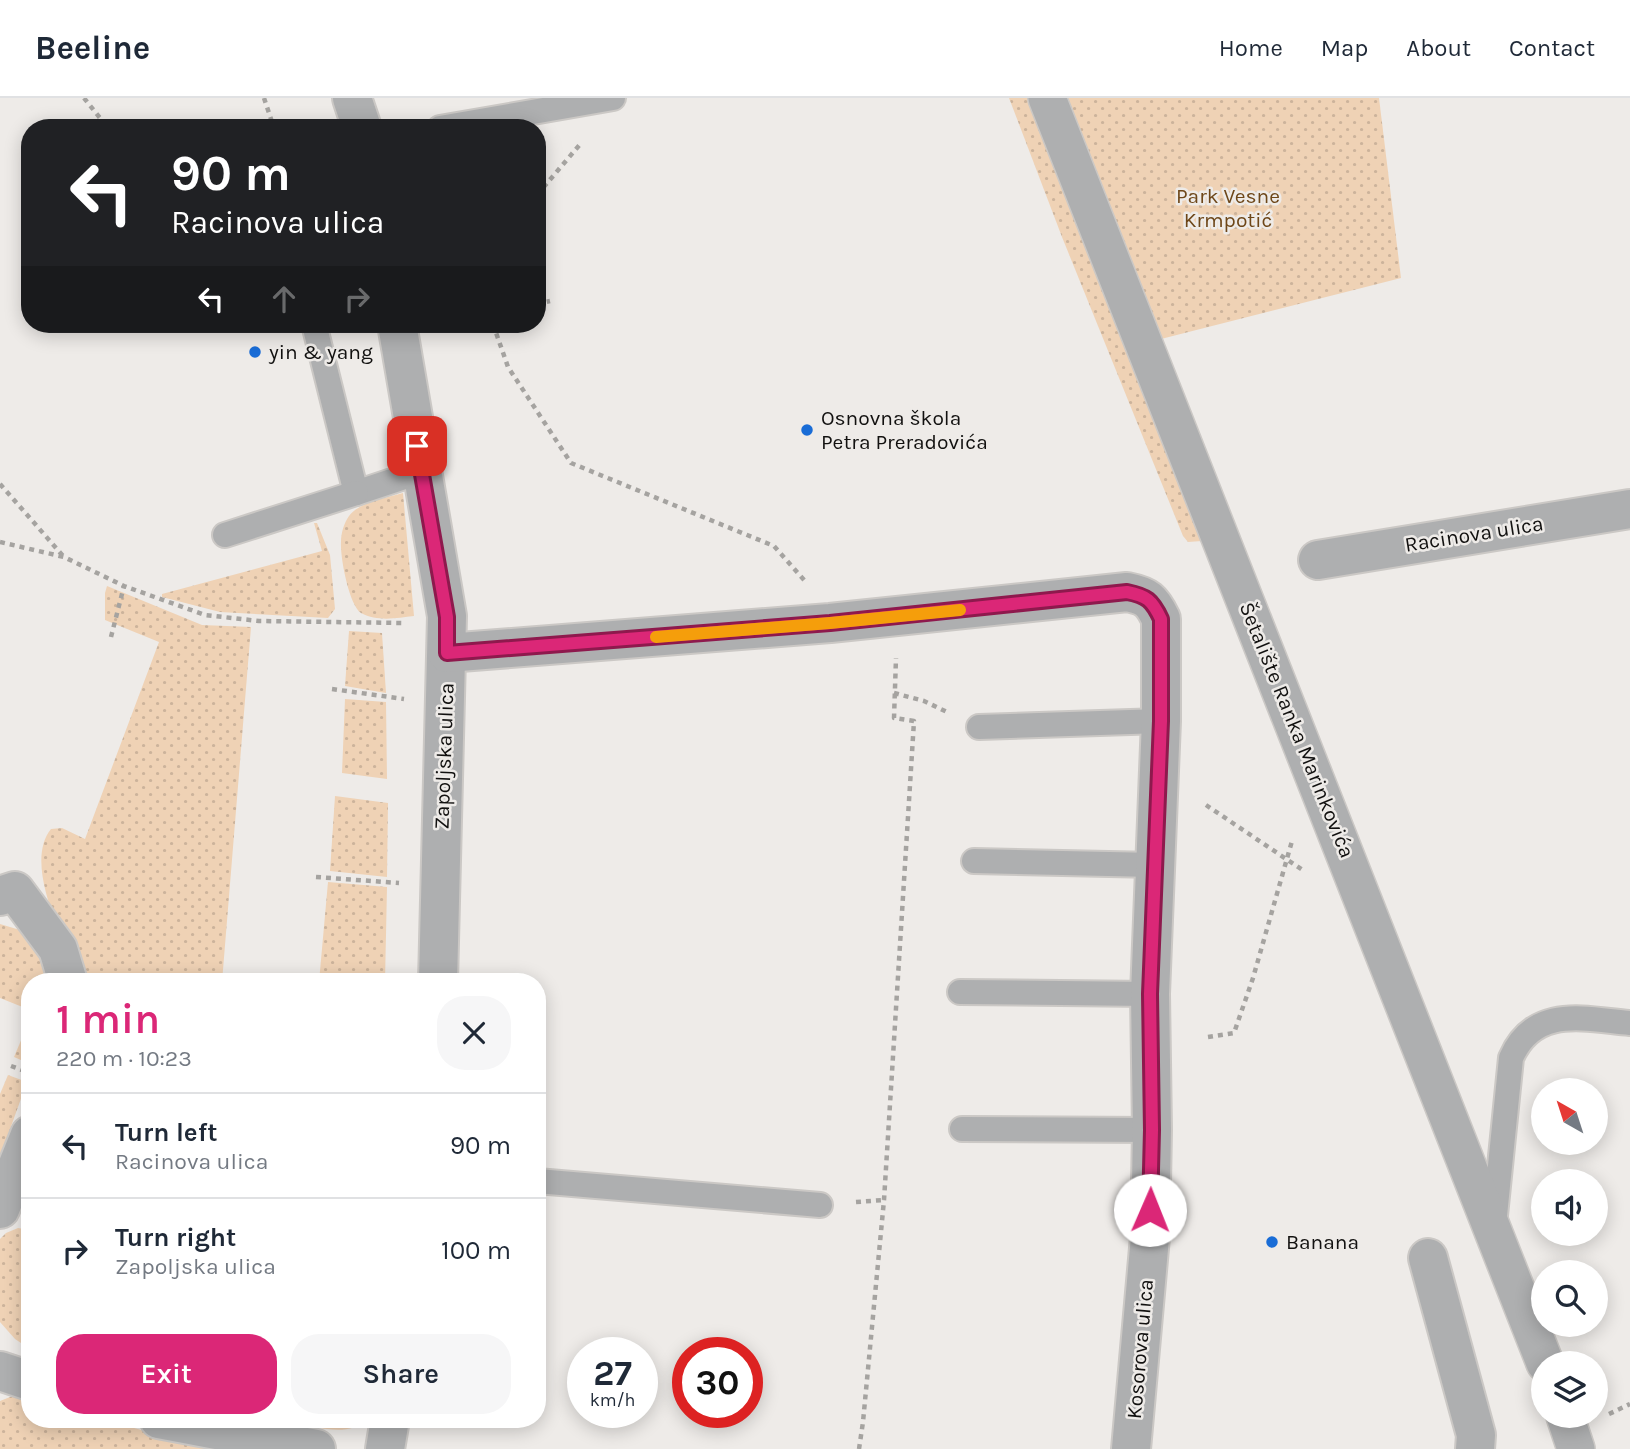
<!DOCTYPE html>
<html lang="en">
<head>
<meta charset="utf-8">
<style>
  :root { --surface:#fff; --page:#f6f6f7; --text:#1f2937; --muted:#747a83; --line:#e0e1e3; --accent:#db2777 }
  body { margin:0; font-family:Karla,sans-serif; background:var(--page); color:var(--text); height:100vh; display:flex; flex-direction:column; font-size:26px; white-space:nowrap }
  * { box-sizing:border-box; margin:0 }
  p { font-size:23px; color:var(--muted) }
  .icon { flex:none; width:38px; height:38px; fill:none; stroke:currentColor; stroke-width:2; stroke-linecap:round; stroke-linejoin:round }
  .map { position:relative; flex:1; overflow:hidden }
  .panel { position:absolute; left:21px; top:875px; width:525px; height:455px; display:flex; flex-direction:column; background:var(--surface); border-radius:28px; box-shadow:0 4px 18px #0003 }
  .panel>* { flex:none }
  .guide { position:absolute; left:21px; top:21px; width:525px; height:214px; border-radius:28px; box-shadow:0 4px 18px #0003; background:#202124; color:#fff; overflow:hidden }
  .needle { width:46px; rotate:321deg }
  .tools { position:absolute; left:1531px; top:980px; display:grid; gap:14px }
  .tools a { display:grid; place-items:center; width:77px; height:77px; border-radius:50%; background:var(--surface); box-shadow:0 4px 18px #0003; font-size:35px }
  .speed { position:absolute; left:567px; top:1239px; display:flex; gap:14px; font-size:35px; font-weight:700; text-align:center }
  .speed>* { display:grid; place-content:center; width:91px; height:91px; border-radius:50%; background:var(--surface); box-shadow:0 4px 18px #0003; line-height:1 }
  .speed small { font-size:18px; font-weight:400 }
  .speed .limit { border:10px solid #d22; background:#fff; color:#111 }
  .pin { position:absolute; display:grid; place-items:center; width:60px; height:60px; color:#fff; margin:-30px; border-radius:14px; box-shadow:0 4px 10px #0006 }
  .me { position:absolute; width:77px; margin:-38px; rotate:1deg; stroke-linejoin:round; filter:drop-shadow(0 0 5px #0008) }
  .turn { display:flex; align-items:center; gap:24px; height:147px; padding:0 35px; font-size:32px }
  .turn .icon { width:91px; height:91px; stroke-width:2.5 }
  .turn b { display:block; font-size:49px; line-height:60px }
  .lanes { display:flex; align-items:center; height:66px; padding:0 35px; background:#0003; justify-content:center; gap:35px; direction:ltr }
  .lanes .off { opacity:.35 }
  .round { display:grid; place-items:center; flex:none; width:74px; height:74px; border-radius:28px; background:var(--page) }
  .summary { display:flex; align-items:center; justify-content:space-between; height:119px; padding:0 35px }
  h1 { font-size:42px; font-weight:600; line-height:52px; color:var(--accent) }
  .button { display:flex; gap:14px; margin-top:auto; padding:14px 35px }
  .button a { flex:1; height:80px; border-radius:28px; background:var(--accent); color:#fff; font-size:28px; font-weight:600; line-height:80px; text-align:center }
  .button a+a { background:var(--page); color:var(--text) }
  ul { padding:0; list-style:none }
  li { display:flex; align-items:center; gap:21px; height:105px; padding:0 35px; border-top:2px solid var(--line) }
  li div { flex:1 }
  li b { display:block; font-size:26px }
  li em { font-style:normal }
  header { display:flex; align-items:center; gap:42px; box-sizing:border-box; height:98px; padding:0 35px; background:var(--surface); border-bottom:2px solid var(--line) }
  header strong { font-size:33px }
  nav { display:flex; gap:38px; margin-inline-start:auto; font-size:24px }
  .map>svg:first-child { display:block }
  .grass { fill:url(#grass-dots) }
  .lines { fill:none; stroke-linecap:round; stroke-linejoin:round }
  .service-casing { stroke:#cbc8c5; stroke-width:28 }
  .pedestrian-casing { stroke:#cbc8c5; stroke-width:40 }
  .minor-casing { stroke:#cbc8c5; stroke-width:42 }
  .path { stroke:#a5a3a0; stroke-width:4.5; stroke-dasharray:5 5; stroke-linecap:butt }
  .service { stroke:#aeafb0; stroke-width:24 }
  .pedestrian { stroke:#aeafb0; stroke-width:37 }
  .minor { stroke:#aeafb0; stroke-width:38 }
  .route-casing { stroke:#8e194d; stroke-width:18 }
  .route { stroke:#db2777; stroke-width:12 }
  .slow { stroke:#f59e0b; stroke-width:12 }
  .poi-dot { fill:#196cd6; stroke:#eeebe8; stroke-width:2.5 }
  .labels { text-anchor:middle; stroke-width:5; stroke-linejoin:round; paint-order:stroke }
  .park-label { font-size:21px; fill:#6e4719; stroke:#eeebe8 }
  .poi-label { font-size:21px; fill:#121110; stroke:#eeebe8; text-anchor:start }
  .street-label { font-size:21px; fill:#121110; stroke:#eeebe8 }
</style>
</head>
<body>
<header>
<strong>Beeline</strong>
<nav><a>Home</a><a>Map</a><a>About</a><a>Contact</a></nav>
</header>
<div class="map">
<svg width="1630" height="1351" viewBox="0 0 1630 1351">
  <defs>
    <pattern id="grass-dots" width="8" height="8" patternUnits="userSpaceOnUse" patternTransform="scale(1.75)"><rect width="8" height="8" fill="#efd2b5"/><path d="M2 2h.1M6 6h.1" fill="none" stroke="#ccb39b" stroke-width="1.8" stroke-linecap="round"/></pattern>
  </defs>
  <rect width="100%" height="100%" fill="#eeebe8"/>
  <g class="grass">
    <polygon points="1009,0 1031,0 1202,443 1188,444 1183,438 1062,139"/>
    <polygon points="1065,0 1379,0 1401,180 1161,241"/>
    <path d="M403,395L414,518C397,520 378,524 361,515C349,507 340,459 341,444C341,435 344,425 349,418C359,404 387,400 403,395Z"/>
    <polygon points="314,425 317,425 330,457 335,511 328,520 220,514 162,499 162,496 322,453"/>
    <path d="M107,488L202,527L251,529L222,884H81C66,846 22,767 51,731L62,730L85,741L159,544L105,522V495Z"/>
    <polygon points="349,533 382,535 386,595 345,588"/>
    <polygon points="345,601 386,604 387,681 342,675"/>
    <polygon points="335,698 388,705 387,779 330,773"/>
    <polygon points="328,784 387,789 385,884 319,884"/>
    <polygon points="0,826 20,832 30,839 54,884 30,884 30,912 0,900"/>
    <polygon points="30,921 30,966 14,959"/>
    <polygon points="8,977 27,984 0,1059 0,996"/>
    <polygon points="18,1130 30,1132 30,1251 15,1241 0,1224 0,1141 6,1135"/>
    <polygon points="15,1297 30,1297 30,1321 102,1321 177,1342 220,1351 0,1351 0,1303"/>
    <path d="M291,1321H367C349,1340 318,1329 294,1325Z"/>
  </g>
  <g class="lines">
    <defs>
      <g id="service">
        <polyline points="440,30 613,0"/>
        <polyline points="314,226 356,395 422,373"/>
        <polyline points="225,437 356,395"/>
        <polyline points="979,629 1161,623"/>
        <polyline points="974,763 1155,767"/>
        <polyline points="960,894 1150,896"/>
        <polyline points="962,1031 1152,1032"/>
        <polyline points="537,1083 820,1107"/>
        <path d="M1494,1127L1511,960C1534,907 1584,921 1630,925"/>
      </g>
      <g id="pedestrian">
        <polyline points="1047,0 1545,1265"/>
        <polyline points="1565,1318 1576,1351"/>
      </g>
      <g id="minor">
        <polyline points="352,0 362,30"/>
        <polyline points="397,226 447,518 438,884"/>
        <polyline points="1318,462 1630,411"/>
        <path d="M447,555L830,525L1127,494C1147,498 1152,502 1161,521V623L1150,896L1152,1032L1150,1139L1131,1351"/>
        <polyline points="0,798 15,793 58,851 68,884"/>
        <polyline points="0,1111 30,1037"/>
        <polyline points="1428,1160 1476,1337 1475,1351"/>
        <polyline points="0,1273 30,1283"/>
        <polyline points="159,1321 316,1351"/>
        <polyline points="385,1351 390,1321"/>
      </g>
    </defs>
    <use href="#service" class="service-casing"/>
    <use href="#pedestrian" class="pedestrian-casing"/>
    <use href="#minor" class="minor-casing"/>
    <g class="path">
      <polyline points="84,0 108,30"/>
      <polyline points="264,0 274,30"/>
      <polyline points="537,97 582,44"/>
      <polyline points="537,206 550,203"/>
      <polyline points="493,226 508,269 571,365 774,448 805,483"/>
      <polyline points="0,386 64,459"/>
      <polyline points="0,444 64,459 124,488 205,517 259,523 405,525"/>
      <polyline points="111,539 124,488"/>
      <polyline points="332,591 404,601"/>
      <polyline points="894,595 924,603 947,614"/>
      <polyline points="1206,707 1304,773"/>
      <polyline points="316,779 399,785"/>
      <polyline points="1208,939 1234,935 1253,880 1292,743"/>
      <polyline points="11,968 30,975"/>
      <polyline points="856,1104 884,1102"/>
      <polyline points="1609,1316 1630,1306"/>
      <polyline points="859,1351 863,1324 884,1102 914,623 894,620 896,560"/>
    </g>
    <use href="#service" class="service"/>
    <use href="#pedestrian" class="pedestrian"/>
    <use href="#minor" class="minor"/>
  </g>
  <g class="lines">
    <defs>
      <path id="route" d="M417,348L447,519V555L830,525L1127,494C1147,498 1152,502 1161,521V623L1150,896L1152,1032L1150,1112"/>
    </defs>
    <use href="#route" class="route-casing"/>
    <use href="#route" class="route"/>
    <polyline class="slow" points="656,539 830,525 960,512"/>
  </g>
  <g class="poi-dot">
    <circle cx="255" cy="254" r="7"/>
    <circle cx="807" cy="332" r="7"/>
    <circle cx="1272" cy="1144" r="7"/>
  </g>
  <g class="labels">
    <g class="park-label">
      <text x="1228" y="105">Park Vesne<tspan x="1228" dy="24">Krmpotić</tspan></text>
    </g>
    <g class="poi-label">
      <text x="269" y="261">yin &amp; yang</text>
      <text x="821" y="327">Osnovna škola<tspan x="821" dy="24">Petra Preradovića</tspan></text>
      <text x="1286" y="1151">Banana</text>
    </g>
    <g class="street-label">
      <text transform="translate(1474 436) rotate(-9)" y="7">Racinova ulica</text>
      <text transform="translate(1297 632) rotate(68)" y="7">Šetalište Ranka Marinkovića</text>
      <text transform="translate(444 658) rotate(-88)" y="7">Zapoljska ulica</text>
      <text transform="translate(1140 1251) rotate(-85)" y="7">Kosorova ulica</text>
    </g>
  </g>
</svg>
<div class="tools">
<a><svg class="needle" viewBox="-14 -14 28 28"><path d="M0-13l5 13h-10z" fill="#e53935"/><path d="M0 13l5-13h-10z" fill="#747a83"/></svg></a>
<a><svg class="icon" aria-label="sound" viewBox="0 0 24 24"><path d="M4 9h4l5-4v14l-5-4H4zM17 9q2 3 0 6"/></svg></a>
<a><svg class="icon" aria-label="search" viewBox="0 0 24 24"><circle cx="10" cy="10" r="6"/><path d="M15 15l6 6"/></svg></a>
<a><svg class="icon" aria-label="layers" viewBox="0 0 24 24"><path d="M12 4l9 5-9 5-9-5zM3 14l9 5 9-5"/></svg></a>
</div>
<div class="speed"><div>27<small>km/h</small></div><div class="limit">30</div></div>
<div class="pin" style="left:417px;top:348px;background:#d93025"><svg class="icon" aria-label="arrive" viewBox="0 0 24 24"><path d="M6 21V4h12l-3 4 3 4H6"/></svg></div>
<svg class="me" style="left:1150px;top:1112px" viewBox="-20 -20 40 40"><circle r="19" fill="#fff"/><path d="M0-13L10 11 0 6-10 11z" fill="#db2777"/></svg>
<div class="guide">
<div class="turn"><svg class="icon" aria-label="left" viewBox="0 0 24 24"><path d="M17 20v-9H6M10 6l-5 5 5 5"/></svg><div><b>90 m</b>Racinova ulica</div></div>
<div class="lanes"><svg class="icon" aria-label="left" viewBox="0 0 24 24"><path d="M17 20v-9H6M10 6l-5 5 5 5"/></svg><svg class="icon off" aria-label="ahead" viewBox="0 0 24 24"><path d="M12 20V5M6 11l6-6 6 6"/></svg><svg class="icon off" aria-label="right" viewBox="0 0 24 24"><path d="M7 20v-9h11M14 6l5 5-5 5"/></svg></div>
</div>
<section class="panel">
<div class="summary"><div><h1>1 min</h1><p>220 m · 10:23</p></div><a class="round"><svg class="icon" aria-label="close" viewBox="0 0 24 24"><path d="M6 6l12 12M18 6L6 18"/></svg></a></div>
<ul>
<li><svg class="icon" aria-label="left" viewBox="0 0 24 24"><path d="M17 20v-9H6M10 6l-5 5 5 5"/></svg><div><b>Turn left</b><p>Racinova ulica</p></div><em>90 m</em></li>
<li><svg class="icon" aria-label="right" viewBox="0 0 24 24"><path d="M7 20v-9h11M14 6l5 5-5 5"/></svg><div><b>Turn right</b><p>Zapoljska ulica</p></div><em>100 m</em></li>
</ul>
<div class="button"><a>Exit</a><a>Share</a></div>
</section>
</div>
</body>
</html>
